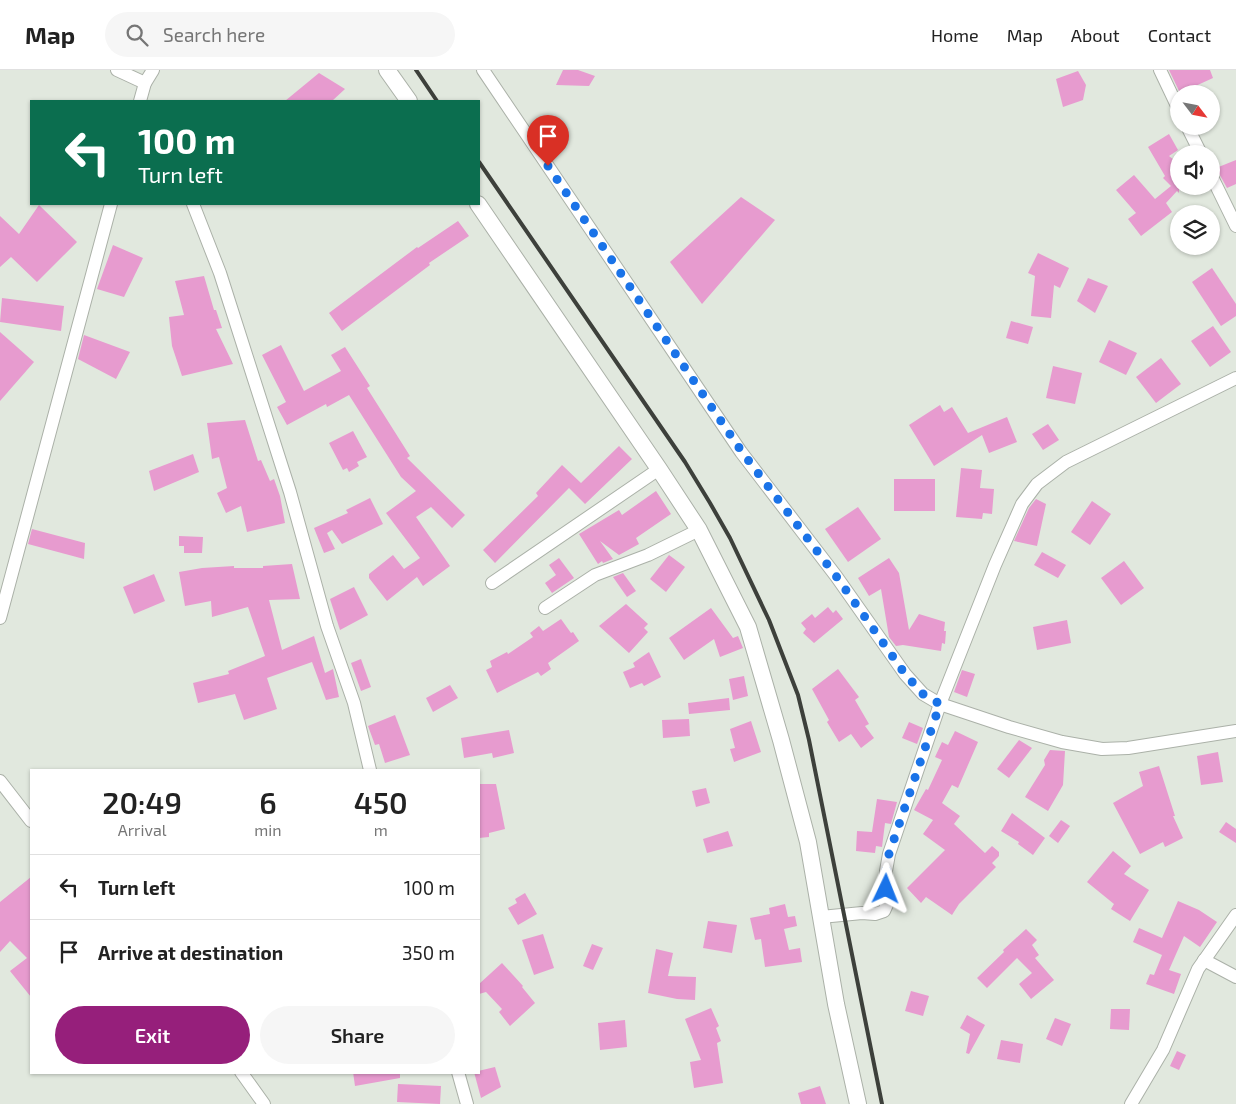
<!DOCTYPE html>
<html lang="en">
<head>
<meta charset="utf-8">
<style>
  :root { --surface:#fff; --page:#f6f6f6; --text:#222; --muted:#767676; --line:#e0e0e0; --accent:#961f7b }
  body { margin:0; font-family:"Exo 2",sans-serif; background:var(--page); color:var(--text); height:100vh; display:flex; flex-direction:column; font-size:19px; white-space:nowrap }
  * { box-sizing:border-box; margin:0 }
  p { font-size:16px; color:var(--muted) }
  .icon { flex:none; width:28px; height:28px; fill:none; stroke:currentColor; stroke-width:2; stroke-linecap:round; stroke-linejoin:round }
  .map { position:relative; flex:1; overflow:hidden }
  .sheet { position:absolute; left:30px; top:699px; width:450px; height:305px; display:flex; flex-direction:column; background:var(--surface); border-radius:0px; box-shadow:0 1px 4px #0004 }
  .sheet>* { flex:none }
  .top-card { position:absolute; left:30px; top:30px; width:450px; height:105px; border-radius:0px; box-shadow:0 1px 4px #0004; background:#0b6e4f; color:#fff; overflow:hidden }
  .needle { width:32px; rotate:122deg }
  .controls { position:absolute; left:1170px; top:15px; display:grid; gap:10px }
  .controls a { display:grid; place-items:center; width:50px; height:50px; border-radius:50%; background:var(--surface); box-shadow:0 1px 4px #0004; font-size:25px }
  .pin { position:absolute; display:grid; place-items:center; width:42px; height:42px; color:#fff; margin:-51px -21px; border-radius:50% 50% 50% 0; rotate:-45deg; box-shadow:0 0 5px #0007 }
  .pin .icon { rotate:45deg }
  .me { position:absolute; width:55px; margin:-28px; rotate:2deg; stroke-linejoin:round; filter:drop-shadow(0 0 4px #0008) }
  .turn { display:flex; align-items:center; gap:18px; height:105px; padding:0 25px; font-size:22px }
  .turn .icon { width:65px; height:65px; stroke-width:2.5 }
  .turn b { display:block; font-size:35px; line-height:42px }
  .eta { display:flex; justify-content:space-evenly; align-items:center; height:85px; text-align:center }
  .eta b { font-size:30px; font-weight:600; line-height:35px }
  .cta { display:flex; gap:10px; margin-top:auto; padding:10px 25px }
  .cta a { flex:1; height:58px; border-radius:30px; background:var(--accent); color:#fff; font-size:20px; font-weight:600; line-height:58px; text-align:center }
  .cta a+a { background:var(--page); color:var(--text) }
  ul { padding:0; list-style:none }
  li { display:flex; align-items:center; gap:15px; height:65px; padding:0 25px; border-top:1px solid var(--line) }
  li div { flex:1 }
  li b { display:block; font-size:19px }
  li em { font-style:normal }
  header { display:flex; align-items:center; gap:30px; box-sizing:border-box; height:70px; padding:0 25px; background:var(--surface); border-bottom:1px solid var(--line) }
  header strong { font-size:24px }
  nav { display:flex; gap:28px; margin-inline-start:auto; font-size:18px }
  .search { width:350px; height:45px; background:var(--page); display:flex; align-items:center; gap:12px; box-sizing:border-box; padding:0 18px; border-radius:28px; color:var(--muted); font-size:19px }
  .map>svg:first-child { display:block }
  .building { fill:#e79bcf }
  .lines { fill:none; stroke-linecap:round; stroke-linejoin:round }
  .minor-casing { stroke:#abb1a8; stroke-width:14 }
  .tertiary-casing { stroke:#abb1a8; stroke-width:18 }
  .minor { stroke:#fff; stroke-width:12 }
  .tertiary { stroke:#fff; stroke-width:16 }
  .rail { stroke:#3d403b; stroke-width:4 }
  .route { stroke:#1a73e8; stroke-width:9; stroke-dasharray:0 16.2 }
</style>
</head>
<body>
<header>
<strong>Map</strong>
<div class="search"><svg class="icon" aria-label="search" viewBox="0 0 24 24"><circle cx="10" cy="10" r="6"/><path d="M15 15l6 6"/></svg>Search here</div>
<nav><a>Home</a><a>Map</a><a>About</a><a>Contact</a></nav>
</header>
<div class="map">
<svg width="1236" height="1034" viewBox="0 0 1236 1034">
  <rect width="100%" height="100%" fill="#e1e8de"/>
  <g class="building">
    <polygon points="563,0 578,0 595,6 589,16 556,15"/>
    <polygon points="1169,0 1210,0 1213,8 1180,23"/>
    <polygon points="1078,1 1086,15 1083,30 1063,37 1056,9"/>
    <polygon points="319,3 345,19 332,31 285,31"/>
    <polygon points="1169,64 1178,80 1169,86 1179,94 1179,116 1182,116 1179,119 1179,123 1177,121 1166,133 1172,142 1141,166 1128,149 1136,143 1116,120 1134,105 1155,129 1171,116 1163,108 1165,106 1148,77"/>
    <polygon points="1236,90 1236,114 1227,118 1216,98"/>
    <polygon points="741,127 775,150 702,234 670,192"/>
    <polygon points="39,135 77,172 37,212 11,187 0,197 0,146 19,164"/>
    <polygon points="458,151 469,166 429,193 430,195 342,261 329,243 417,177 418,178"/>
    <polygon points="113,175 143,188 124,227 97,219"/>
    <polygon points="1038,183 1069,198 1060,218 1054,215 1051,248 1031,246 1035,206 1028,203"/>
    <polygon points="1212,198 1236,234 1236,246 1221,256 1192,212"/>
    <polygon points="204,206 214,240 216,240 222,258 216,259 233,294 182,306 172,276 169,247 184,245 175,211"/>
    <polygon points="1088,208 1108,216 1095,243 1077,231"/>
    <polygon points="2,228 64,236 61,261 0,252"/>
    <polygon points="1011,251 1033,257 1028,274 1006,268"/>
    <polygon points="1213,256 1231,282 1210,297 1191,271"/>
    <polygon points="0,262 34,292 0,331"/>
    <polygon points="84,265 130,282 116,309 78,289"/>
    <polygon points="1109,270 1137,283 1126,305 1099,292"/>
    <polygon points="281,275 304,321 341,301 331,285 345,277 370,316 367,318 410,386 407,388 465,445 452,458 431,437 416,447 450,496 423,516 417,507 387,531 369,508 369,504 393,485 404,499 420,488 386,443 416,421 401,407 349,325 327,337 326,334 287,355 277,337 286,332 262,285"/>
    <polygon points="1161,288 1181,314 1156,333 1136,307"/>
    <polygon points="1053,296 1082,303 1075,334 1046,328"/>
    <polygon points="940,335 944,342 952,337 968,363 1007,347 1017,372 989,383 982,365 934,396 909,355"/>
    <polygon points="245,350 258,391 261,390 270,411 274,409 280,426 285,453 247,462 241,436 226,443 217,423 227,418 219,387 212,389 207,353"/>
    <polygon points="1048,354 1059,370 1043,380 1032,364"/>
    <polygon points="353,361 367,387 357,392 359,396 349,402 347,398 343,400 329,373"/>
    <polygon points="619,376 632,389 585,434 569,418 495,493 483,480 538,426 536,423 562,395 581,413"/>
    <polygon points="193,384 199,402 154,421 149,401"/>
    <polygon points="961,398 982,400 980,418 994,419 992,444 983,443 982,449 956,447"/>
    <rect x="894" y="409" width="41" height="32"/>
    <polygon points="656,421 671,444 636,468 639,474 619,485 600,471 613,489 603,493 602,491 598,494 579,464 619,440 622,445"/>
    <polygon points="370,428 383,454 342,474 332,460 327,463 335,479 324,483 314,458 348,443 346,440"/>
    <polygon points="1036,429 1046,434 1037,476 1014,471 1029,438"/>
    <polygon points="1092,431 1111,444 1090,475 1071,462"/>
    <polygon points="858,437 881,469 848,492 825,459"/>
    <polygon points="32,459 85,473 84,489 28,474"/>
    <polygon points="179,466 203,467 202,483 184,483 184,476 179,476"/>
    <polygon points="1042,482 1066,495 1058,508 1034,495"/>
    <polygon points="669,485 685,497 666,522 650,509"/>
    <polygon points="559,488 574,508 552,523 545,513 556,505 549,495"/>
    <polygon points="889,488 899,503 909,560 919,544 945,552 944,561 946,561 945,574 942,573 941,581 903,575 896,576 889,567 881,519 869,526 858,508"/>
    <polygon points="1124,491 1144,518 1121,535 1101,508"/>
    <polygon points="292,494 300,529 269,530 282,580 314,566 325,603 333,599 339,627 326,630 312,592 267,608 277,639 244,650 235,624 198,633 193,613 229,604 228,601 265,586 248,537 212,547 211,531 185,536 179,502 202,498 234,496 234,498 263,498 263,496"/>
    <polygon points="623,503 636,521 627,527 613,507"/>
    <polygon points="154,504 165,531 134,544 123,517"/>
    <polygon points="354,517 368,545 340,560 330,529"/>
    <polygon points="626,534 648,554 644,558 648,562 629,583 599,556"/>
    <polygon points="828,537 833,543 836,540 843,549 814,573 803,563 806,559 801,553 812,544 815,548"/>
    <polygon points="711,538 733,568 738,566 743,578 720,587 714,569 684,590 669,568"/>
    <polygon points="561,549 571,563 573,562 579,571 548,593 551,599 541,606 538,602 497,623 486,600 492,597 490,591 507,582 508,584 533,567 530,563 539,556 543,561"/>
    <polygon points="1067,550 1071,573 1037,580 1033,557"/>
    <polygon points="649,582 661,607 644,616 642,613 630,618 623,602 635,597 633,593"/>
    <polygon points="361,589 371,617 361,621 351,593"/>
    <polygon points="838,599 859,627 855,630 869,654 865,656 874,668 861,678 851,664 839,672 827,652 829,650 812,619"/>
    <polygon points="962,600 975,604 967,627 954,622"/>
    <polygon points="744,606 748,626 733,630 729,609"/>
    <polygon points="450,615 458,628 433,642 426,628"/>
    <polygon points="729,628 730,640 689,644 688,633"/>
    <polygon points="395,645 410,685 385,693 379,674 375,675 368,656"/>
    <polygon points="689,649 690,666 663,668 662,650"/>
    <polygon points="751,651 761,682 734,692 730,679 735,678 730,659"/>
    <polygon points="909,652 923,658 917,674 902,668"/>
    <polygon points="509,660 514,683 493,688 492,683 464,688 461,668"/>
    <polygon points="955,661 978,672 958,718 952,715 942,733 960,746 954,754 985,783 992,776 999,782 999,786 992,793 996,797 959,834 952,845 926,827 921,833 907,818 945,780 923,764 933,750 914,740 926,719 928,720 942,690 935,687 942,672 948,675"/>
    <polygon points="1019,670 1032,678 1009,708 997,699"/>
    <polygon points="1050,680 1065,681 1063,715 1048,741 1025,727 1045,695 1044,690"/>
    <polygon points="1218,682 1223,712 1201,715 1197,686"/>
    <polygon points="1159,696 1175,746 1173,746 1183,768 1165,777 1163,772 1140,784 1113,733 1143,716 1139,702"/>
    <polygon points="479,714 496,714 505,759 489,763 489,767 479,768"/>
    <polygon points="706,718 710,733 696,737 692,721"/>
    <polygon points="877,729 897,732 891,754 885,753 882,777 876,776 875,783 856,781 857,761 872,762"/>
    <polygon points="1012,743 1045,768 1033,785 1018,774 1019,772 1001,761"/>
    <polygon points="1061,750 1070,756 1058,773 1049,766"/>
    <polygon points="1226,752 1236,759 1236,773 1219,762"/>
    <polygon points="728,761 733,776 707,783 703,769"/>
    <polygon points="1113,781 1131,796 1124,804 1149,820 1130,851 1111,839 1114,834 1087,812"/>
    <polygon points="31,807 31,927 10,901 27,888 10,871 0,882 0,832"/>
    <polygon points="525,823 537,844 518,855 508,838 517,833 515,829"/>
    <polygon points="1178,831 1199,840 1217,852 1200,877 1184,866 1169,900 1181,904 1174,924 1146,914 1150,904 1154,905 1162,885 1133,872 1139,858 1162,868"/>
    <polygon points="785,834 788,847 795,846 797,856 784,859 789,880 800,878 802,892 765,897 761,869 755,870 750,848 770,844 769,838"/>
    <polygon points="708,851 737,855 732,883 703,878"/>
    <polygon points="1026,859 1037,870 1032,875 1039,885 1035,888 1054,910 1031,929 1019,914 1032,903 1017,888 987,918 977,908 1004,882 1003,880"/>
    <polygon points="543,864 554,898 534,905 522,870"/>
    <polygon points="592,874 603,878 593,900 583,896"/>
    <polygon points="656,879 673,883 668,906 696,907 695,930 677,929 648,923"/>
    <polygon points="502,893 523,916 522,917 535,933 510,956 499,942 502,939 486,922 479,924 479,914"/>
    <polygon points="911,921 929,926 923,946 905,941"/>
    <polygon points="711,938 719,956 716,958 721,971 717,973 723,1013 694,1018 690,992 701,990 685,949"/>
    <polygon points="1111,939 1130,939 1129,960 1110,959"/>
    <polygon points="967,945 985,955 969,984 966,983 970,964 960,958"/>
    <polygon points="1055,948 1071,954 1062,976 1046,969"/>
    <polygon points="625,950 627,977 600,980 598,953"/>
    <polygon points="1001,970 1023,974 1020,993 997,989"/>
    <polygon points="1177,981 1186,985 1179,1000 1170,996"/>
    <polygon points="495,997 501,1017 481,1028 474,1002"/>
    <polygon points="353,1002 400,1002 400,1008 355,1016"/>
    <polygon points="398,1014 441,1016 440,1034 397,1032"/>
    <polygon points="820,1016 826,1034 801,1034 798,1023"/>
  </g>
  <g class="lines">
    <defs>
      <g id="minor">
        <polyline points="117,0 145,13"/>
        <polyline points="483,0 741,382 836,506 905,604 923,624 940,634 1009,657 1062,672 1102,679 1128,678 1236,661"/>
        <polyline points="1160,0 1179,40"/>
        <polyline points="140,31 145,13 153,0"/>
        <polyline points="1187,56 1201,84"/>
        <polyline points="1211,105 1236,156"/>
        <polyline points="193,134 220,203 290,422 327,556 354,633 370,700"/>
        <polyline points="492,513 659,399"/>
        <polyline points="545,538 595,505 648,485 699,460"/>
        <polyline points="0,548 111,134"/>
        <polyline points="0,711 31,751"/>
        <polyline points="821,847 862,843 875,844 884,841 889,830 886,819 886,801 889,784 940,634 995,495 1022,434 1037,414 1066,392 1236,308"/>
        <polyline points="1204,890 1236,907"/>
        <polyline points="241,1002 264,1034"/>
        <polyline points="458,1002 467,1034"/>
        <polyline points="1131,1034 1163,980 1198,899 1236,845"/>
      </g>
      <g id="tertiary">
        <polyline points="387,0 409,31"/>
        <polyline points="478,134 659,399 699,460 748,557 781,670 808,772 836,934 858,1034"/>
      </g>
    </defs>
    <use href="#minor" class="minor-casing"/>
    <use href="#tertiary" class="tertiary-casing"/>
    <use href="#minor" class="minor"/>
    <use href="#tertiary" class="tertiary"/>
    <g class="rail">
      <polyline points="416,0 437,31"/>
      <polyline points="479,92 685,392 710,433 730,468 769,550 798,625 809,670 882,1034"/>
    </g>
  </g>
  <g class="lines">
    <polyline class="route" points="548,96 742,382 836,506 905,604 923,624 940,634 889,784 886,801 886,819"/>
  </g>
</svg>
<div class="controls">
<a><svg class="needle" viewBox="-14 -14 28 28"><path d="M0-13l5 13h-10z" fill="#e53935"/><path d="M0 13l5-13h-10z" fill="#767676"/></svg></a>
<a><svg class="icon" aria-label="sound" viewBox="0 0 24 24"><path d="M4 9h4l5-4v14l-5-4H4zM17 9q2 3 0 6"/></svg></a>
<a><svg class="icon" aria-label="layers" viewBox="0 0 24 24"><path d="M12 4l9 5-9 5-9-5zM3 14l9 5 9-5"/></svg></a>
</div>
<div class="pin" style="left:548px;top:96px;background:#d93025"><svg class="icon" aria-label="arrive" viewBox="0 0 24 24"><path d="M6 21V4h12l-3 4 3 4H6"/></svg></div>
<svg class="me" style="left:886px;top:819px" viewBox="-20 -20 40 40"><path d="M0-17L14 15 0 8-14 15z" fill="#1a73e8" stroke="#fff" stroke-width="4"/></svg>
<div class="top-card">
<div class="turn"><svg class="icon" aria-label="left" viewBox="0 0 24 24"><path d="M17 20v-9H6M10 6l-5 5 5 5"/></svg><div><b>100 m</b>Turn left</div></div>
</div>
<section class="sheet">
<div class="eta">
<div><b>20:49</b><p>Arrival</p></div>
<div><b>6</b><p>min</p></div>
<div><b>450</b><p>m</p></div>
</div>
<ul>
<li><svg class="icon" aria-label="left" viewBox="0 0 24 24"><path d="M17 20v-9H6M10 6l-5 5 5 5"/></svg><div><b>Turn left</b></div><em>100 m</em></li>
<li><svg class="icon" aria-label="arrive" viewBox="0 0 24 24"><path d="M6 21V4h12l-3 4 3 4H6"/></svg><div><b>Arrive at destination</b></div><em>350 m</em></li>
</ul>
<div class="cta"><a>Exit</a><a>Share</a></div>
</section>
</div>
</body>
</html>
